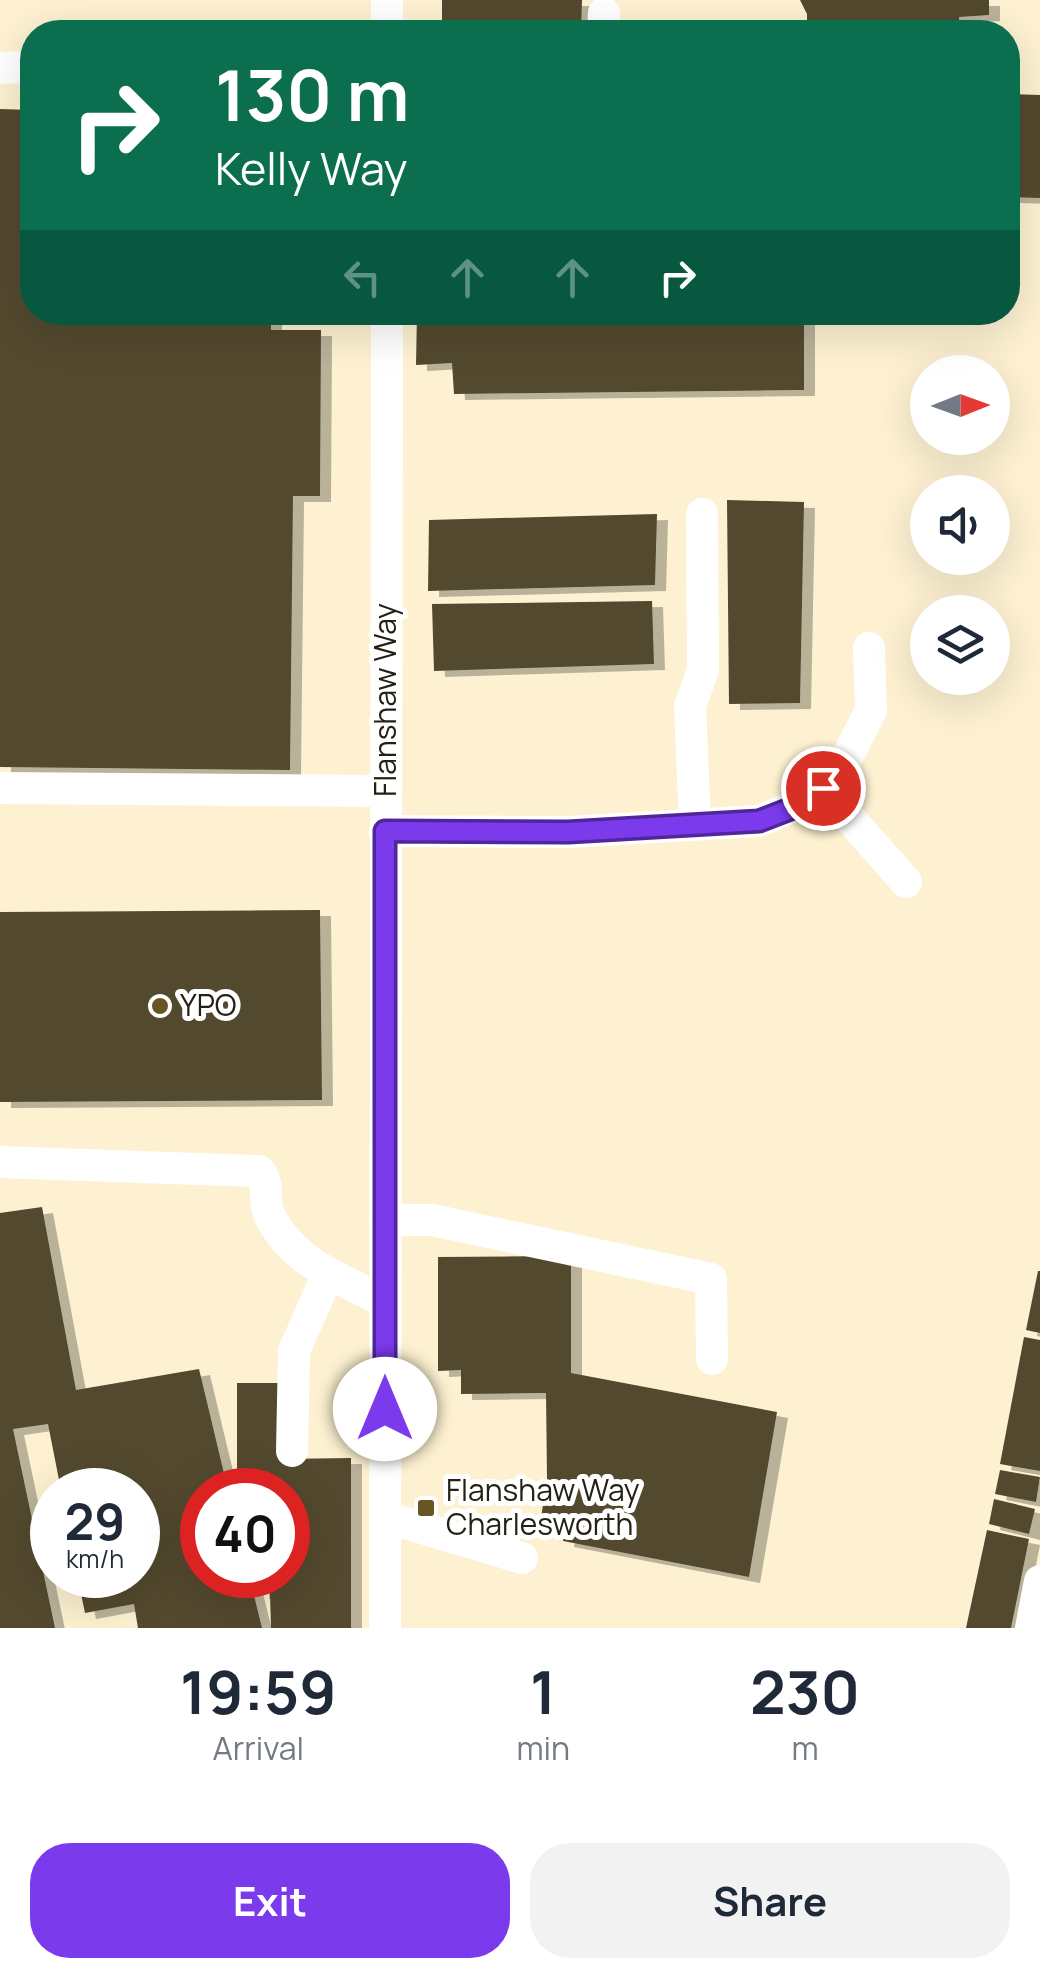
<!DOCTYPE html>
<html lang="en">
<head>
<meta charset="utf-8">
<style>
  :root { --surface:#fff; --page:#f2f2f3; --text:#1f2937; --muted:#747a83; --accent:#7c3aed }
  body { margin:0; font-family:Manrope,sans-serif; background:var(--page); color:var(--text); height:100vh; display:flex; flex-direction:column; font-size:38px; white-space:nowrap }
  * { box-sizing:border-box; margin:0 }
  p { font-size:32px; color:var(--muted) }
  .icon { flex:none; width:55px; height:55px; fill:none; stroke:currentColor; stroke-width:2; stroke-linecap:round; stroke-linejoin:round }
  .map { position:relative; height:1628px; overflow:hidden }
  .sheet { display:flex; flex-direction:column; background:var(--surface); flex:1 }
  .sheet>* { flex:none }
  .hud { position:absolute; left:20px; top:20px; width:1000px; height:305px; border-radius:40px; box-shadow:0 10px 40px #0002; background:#0b6e4f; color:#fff; overflow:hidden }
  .needle { width:65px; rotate:89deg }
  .controls { position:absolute; left:910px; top:355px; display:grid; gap:20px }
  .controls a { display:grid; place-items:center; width:100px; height:100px; border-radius:50%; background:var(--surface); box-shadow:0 10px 40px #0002; font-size:50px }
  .speed { position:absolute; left:30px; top:1468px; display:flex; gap:20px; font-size:50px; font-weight:700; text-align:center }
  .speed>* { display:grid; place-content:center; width:130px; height:130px; border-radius:50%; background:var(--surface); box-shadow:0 10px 40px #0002; line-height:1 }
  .speed small { font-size:25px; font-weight:400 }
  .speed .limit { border:15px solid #d22; background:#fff; color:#111 }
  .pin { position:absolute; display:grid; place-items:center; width:85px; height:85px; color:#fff; margin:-42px; border:5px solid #fff; border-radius:50%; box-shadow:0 2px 10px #0007 }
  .me { position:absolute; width:110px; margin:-55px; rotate:0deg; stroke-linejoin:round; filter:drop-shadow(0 0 8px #0008) }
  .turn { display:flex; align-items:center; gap:35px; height:210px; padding:0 30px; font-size:45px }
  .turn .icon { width:130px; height:130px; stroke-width:2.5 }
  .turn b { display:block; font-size:70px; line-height:85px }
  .lanes { display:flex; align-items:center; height:95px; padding:0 30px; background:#0003; justify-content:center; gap:50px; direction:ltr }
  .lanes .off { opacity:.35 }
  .eta { display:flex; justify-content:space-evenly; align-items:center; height:170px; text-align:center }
  .eta b { font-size:60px; font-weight:700; line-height:70px }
  .button { display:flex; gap:20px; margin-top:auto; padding:20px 30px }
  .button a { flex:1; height:115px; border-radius:40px; background:var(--accent); color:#fff; font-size:40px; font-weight:700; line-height:115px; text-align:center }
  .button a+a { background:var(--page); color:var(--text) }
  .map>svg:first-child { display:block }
  .building { fill:#53492e; filter:url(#shadow) }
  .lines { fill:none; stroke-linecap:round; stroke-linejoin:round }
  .minor { stroke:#fff; stroke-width:32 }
  .route-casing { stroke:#51269a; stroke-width:25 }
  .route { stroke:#7c3aed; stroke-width:18 }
  .poi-dot { fill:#675523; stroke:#fff; stroke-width:4 }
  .labels { text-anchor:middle; stroke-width:10; stroke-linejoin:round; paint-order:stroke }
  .street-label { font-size:30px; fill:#242014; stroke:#fff }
  .poi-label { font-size:30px; fill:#242014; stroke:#fff; text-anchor:start }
</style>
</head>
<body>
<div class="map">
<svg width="1040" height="1628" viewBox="0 0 1040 1628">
  <defs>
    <filter id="shadow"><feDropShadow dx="11" dy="6" stdDeviation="0" flood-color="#0004"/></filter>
  </defs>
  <rect width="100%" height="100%" fill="#fdf1d1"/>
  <g class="building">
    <polygon points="442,0 582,0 581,32 442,32"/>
    <polygon points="800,0 989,0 989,15 959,17 960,32 807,32 807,14"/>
    <polygon points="1008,94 1040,95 1040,198 1008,197"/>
    <polygon points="0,109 32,110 32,312 271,312 271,330 321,330 320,496 293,496 290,770 0,767"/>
    <polygon points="417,312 804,312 804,390 454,394 452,363 416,365"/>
    <polygon points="727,500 804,502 800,703 729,704"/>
    <polygon points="657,514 655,585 428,591 429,520"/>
    <polygon points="652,601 654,664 434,671 432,604"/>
    <polygon points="320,910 322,1100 0,1102 0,912"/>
    <polygon points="42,1207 76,1390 199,1369 228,1490 202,1490 202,1575 249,1575 262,1628 138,1628 134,1604 85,1613 77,1575 138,1575 138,1490 61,1490 48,1424 13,1429 55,1628 0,1628 0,1213"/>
    <polygon points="571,1256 571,1373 777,1412 749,1577 563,1541 565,1529 540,1524 547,1479 546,1393 461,1394 461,1370 438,1371 438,1257"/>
    <polygon points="1038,1271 1040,1271 1040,1333 1026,1330"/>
    <polygon points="1024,1337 1040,1340 1040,1471 1000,1464"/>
    <polygon points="237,1383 279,1383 280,1459 351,1458 351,1628 271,1628 270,1593 258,1593 258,1575 288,1575 288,1490 237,1490"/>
    <polygon points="1000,1470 1040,1477 1036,1502 995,1494"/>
    <polygon points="994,1499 1035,1509 1029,1534 989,1524"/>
    <polygon points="987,1530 1029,1539 1011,1628 966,1628"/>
  </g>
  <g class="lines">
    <g class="minor">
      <polyline points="387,32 387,0"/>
      <polyline points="603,32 604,13"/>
      <polyline points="0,68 32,67"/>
      <polyline points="0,788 386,791"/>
      <polyline points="823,788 906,882"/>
      <polyline points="695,825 690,706 703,670 702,514"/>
      <polyline points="385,831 568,832 759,821 803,803 837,777 871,710 869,648"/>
      <path d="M0,1162L259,1171C271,1186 262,1201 270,1216C291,1261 343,1281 385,1301"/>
      <polyline points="385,1220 432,1220 711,1279 712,1359"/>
      <polyline points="292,1451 294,1351 328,1274"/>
      <polyline points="385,1517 522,1558"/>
      <polyline points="385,1628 387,312"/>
      <polyline points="1031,1628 1040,1581"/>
    </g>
  </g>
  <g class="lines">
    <defs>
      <polyline id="route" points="385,1409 385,831 568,832 759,821 803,804 823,788"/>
    </defs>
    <use href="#route" class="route-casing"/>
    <use href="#route" class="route"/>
  </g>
  <g class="poi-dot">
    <circle cx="160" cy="1006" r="10"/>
    <rect x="416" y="1498" width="20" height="20" rx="5"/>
  </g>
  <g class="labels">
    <g class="street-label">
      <text transform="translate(386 700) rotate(-90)" y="10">Flanshaw Way</text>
    </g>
    <g class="poi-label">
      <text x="180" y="1016">YPO</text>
      <text x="446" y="1501">Flanshaw Way<tspan x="446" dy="34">Charlesworth</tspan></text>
    </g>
  </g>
</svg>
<div class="controls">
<a><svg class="needle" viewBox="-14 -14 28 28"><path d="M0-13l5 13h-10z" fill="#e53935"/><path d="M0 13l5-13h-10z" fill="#747a83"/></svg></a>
<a><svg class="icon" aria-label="sound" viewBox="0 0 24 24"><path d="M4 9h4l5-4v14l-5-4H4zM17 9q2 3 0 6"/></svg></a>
<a><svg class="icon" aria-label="layers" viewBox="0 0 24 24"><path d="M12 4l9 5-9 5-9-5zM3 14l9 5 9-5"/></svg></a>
</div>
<div class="speed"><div>29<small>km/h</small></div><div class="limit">40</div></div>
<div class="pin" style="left:823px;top:788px;background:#d93025"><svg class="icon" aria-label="arrive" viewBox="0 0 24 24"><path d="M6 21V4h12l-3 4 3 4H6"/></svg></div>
<svg class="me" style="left:385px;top:1409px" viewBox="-20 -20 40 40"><circle r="19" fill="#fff"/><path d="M0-13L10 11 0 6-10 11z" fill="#7c3aed"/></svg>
<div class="hud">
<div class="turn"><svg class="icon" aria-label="right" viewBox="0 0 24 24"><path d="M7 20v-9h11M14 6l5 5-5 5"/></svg><div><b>130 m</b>Kelly Way</div></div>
<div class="lanes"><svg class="icon off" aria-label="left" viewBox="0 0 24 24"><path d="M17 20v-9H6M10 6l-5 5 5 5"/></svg><svg class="icon off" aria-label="ahead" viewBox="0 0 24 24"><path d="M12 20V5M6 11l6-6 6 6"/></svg><svg class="icon off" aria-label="ahead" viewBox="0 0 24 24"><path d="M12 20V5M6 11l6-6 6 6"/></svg><svg class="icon" aria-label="right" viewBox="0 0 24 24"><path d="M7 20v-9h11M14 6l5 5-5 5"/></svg></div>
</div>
</div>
<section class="sheet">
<div class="eta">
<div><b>19:59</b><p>Arrival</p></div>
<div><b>1</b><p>min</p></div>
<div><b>230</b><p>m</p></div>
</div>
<div class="button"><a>Exit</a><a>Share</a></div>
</section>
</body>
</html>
